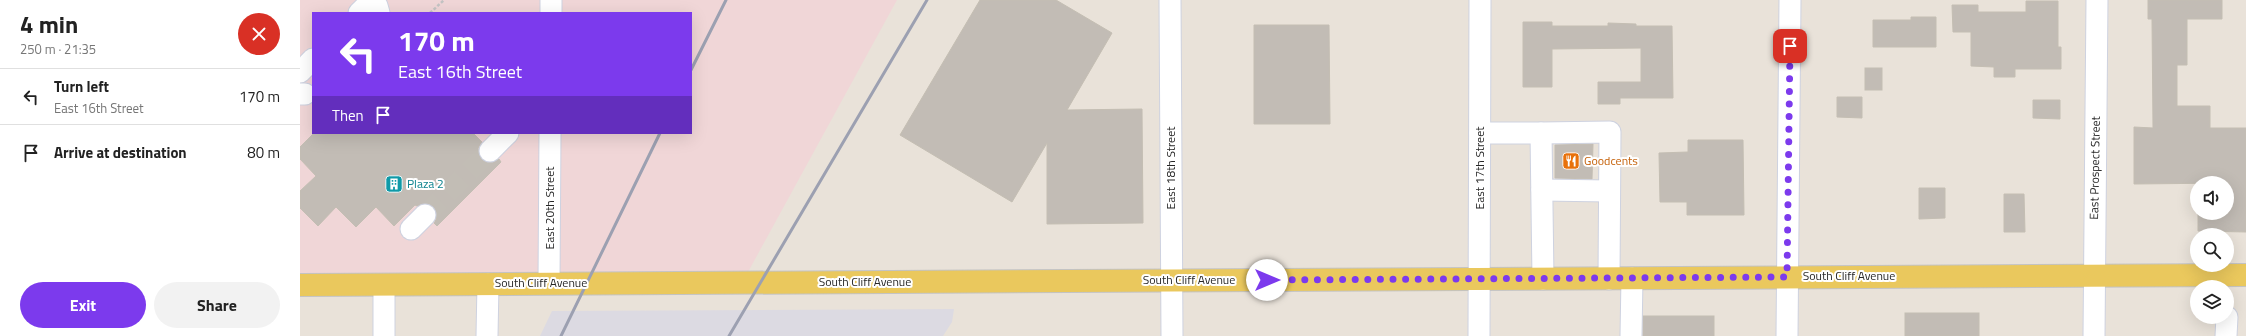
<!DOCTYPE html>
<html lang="en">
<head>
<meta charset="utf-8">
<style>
  :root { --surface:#fff; --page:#f2f2f2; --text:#222; --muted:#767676; --line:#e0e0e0; --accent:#7c3aed }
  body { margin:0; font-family:"Titillium Web",sans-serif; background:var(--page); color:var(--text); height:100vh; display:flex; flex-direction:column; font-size:15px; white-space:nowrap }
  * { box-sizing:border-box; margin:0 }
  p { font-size:13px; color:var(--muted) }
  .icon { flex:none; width:22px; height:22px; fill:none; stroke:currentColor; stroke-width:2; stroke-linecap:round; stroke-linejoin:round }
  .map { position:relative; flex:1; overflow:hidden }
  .panel { display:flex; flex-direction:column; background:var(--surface); width:300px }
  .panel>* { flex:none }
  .banner { position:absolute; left:12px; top:12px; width:380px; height:122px; border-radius:0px; box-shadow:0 4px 16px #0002; background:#7c3aed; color:#fff; overflow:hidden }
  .buttons { position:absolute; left:1890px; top:176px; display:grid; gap:8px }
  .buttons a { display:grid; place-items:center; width:44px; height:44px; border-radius:50%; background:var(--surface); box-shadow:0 4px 16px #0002; font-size:20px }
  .pin { position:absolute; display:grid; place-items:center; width:34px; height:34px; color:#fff; margin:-17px; border-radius:8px; box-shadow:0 2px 6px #0006 }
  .me { position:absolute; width:44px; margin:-22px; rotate:90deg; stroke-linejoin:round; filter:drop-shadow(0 0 3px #0008) }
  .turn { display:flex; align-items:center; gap:14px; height:84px; padding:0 20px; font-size:18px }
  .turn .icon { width:52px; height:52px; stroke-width:2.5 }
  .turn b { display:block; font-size:28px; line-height:34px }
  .then { display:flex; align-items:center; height:38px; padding:0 20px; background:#0003; gap:8px; font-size:15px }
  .round { display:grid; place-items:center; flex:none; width:42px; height:42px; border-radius:21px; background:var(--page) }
  .summary { display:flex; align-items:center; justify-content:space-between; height:68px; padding:0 20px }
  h1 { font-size:24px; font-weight:700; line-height:30px }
  .cta { display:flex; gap:8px; margin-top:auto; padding:8px 20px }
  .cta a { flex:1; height:46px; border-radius:24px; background:var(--accent); color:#fff; font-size:16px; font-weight:700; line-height:46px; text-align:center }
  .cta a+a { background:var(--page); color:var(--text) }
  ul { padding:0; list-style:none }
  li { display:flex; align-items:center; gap:12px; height:56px; padding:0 20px; border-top:1px solid var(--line) }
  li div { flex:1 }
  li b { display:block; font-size:15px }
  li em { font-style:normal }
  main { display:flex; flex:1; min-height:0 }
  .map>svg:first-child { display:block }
  .industrial { fill:#dcdae2 }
  .medical { fill:#f0d6d7; fill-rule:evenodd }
  .building { fill:#c2bcb5; stroke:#c4beb3 }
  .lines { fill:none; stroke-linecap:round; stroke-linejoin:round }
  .minor-tunnel { stroke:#c2bdb5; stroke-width:21; stroke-dasharray:21 10; stroke-linecap:butt }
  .minor-casing { stroke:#ced2e0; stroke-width:23 }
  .major-casing { stroke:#c3c3c3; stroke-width:24 }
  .path { stroke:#c3c3c3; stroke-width:2.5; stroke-dasharray:3 2; stroke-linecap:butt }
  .minor { stroke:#fff; stroke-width:21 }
  .major { stroke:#eac85d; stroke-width:22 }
  .rail { stroke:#9ca0b1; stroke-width:3 }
  .route { stroke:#7c3aed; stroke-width:7; stroke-dasharray:0 12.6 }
  .labels { text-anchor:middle; stroke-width:4; stroke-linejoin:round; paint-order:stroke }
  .food-label { font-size:12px; fill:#c56008; stroke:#fff; text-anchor:start }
  .street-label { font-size:12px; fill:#272727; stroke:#fff }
  .culture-label { font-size:12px; fill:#0d838f; stroke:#fff; text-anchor:start }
</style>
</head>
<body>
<main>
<section class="panel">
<div class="summary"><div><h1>4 min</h1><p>250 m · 21:35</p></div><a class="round" style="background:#d93025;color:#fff"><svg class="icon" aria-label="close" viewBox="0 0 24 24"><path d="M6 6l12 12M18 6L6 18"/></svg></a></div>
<ul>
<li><svg class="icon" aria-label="left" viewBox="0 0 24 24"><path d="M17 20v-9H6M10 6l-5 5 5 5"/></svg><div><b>Turn left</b><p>East 16th Street</p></div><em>170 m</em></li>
<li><svg class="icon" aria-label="arrive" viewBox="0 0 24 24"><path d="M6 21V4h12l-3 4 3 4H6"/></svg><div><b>Arrive at destination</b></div><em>80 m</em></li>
</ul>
<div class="cta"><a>Exit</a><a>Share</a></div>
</section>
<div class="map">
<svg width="1946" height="336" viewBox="0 0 1946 336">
  <rect width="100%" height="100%" fill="#e9e2d9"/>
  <polygon class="industrial" points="654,309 652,322 643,336 240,336 252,311"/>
  <path class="medical" d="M0,0H597L442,283L0,285ZM13,13H391V133H13Z"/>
  <g class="building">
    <polygon points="680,0 756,0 812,33 767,110 842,109 843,223 747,224 747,143 712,202 600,135"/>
    <polygon points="1848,0 1922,0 1922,19 1887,19 1887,65 1877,65 1877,106 1910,106 1910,128 1946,128 1946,232 1898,231 1898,213 1927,213 1927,183 1834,184 1834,127 1853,128 1852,19 1848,19"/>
    <polygon points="1726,1 1758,1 1758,47 1761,47 1761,69 1715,69 1715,77 1694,77 1694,67 1671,66 1671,32 1653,32 1652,5 1678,5 1678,12 1726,12"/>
    <polygon points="1611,17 1636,17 1636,47 1573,47 1573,20 1611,20"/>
    <polygon points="1223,22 1252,22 1252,26 1308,26 1308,23 1336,24 1336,26 1372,26 1373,98 1320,98 1320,104 1298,104 1298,82 1341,82 1341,48 1252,49 1252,87 1223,87"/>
    <polygon points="954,25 1029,25 1030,124 954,124"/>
    <rect x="1565" y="68" width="17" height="22"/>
    <polygon points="1537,97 1562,97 1562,118 1537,117"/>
    <polygon points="1733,100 1760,100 1760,119 1733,118"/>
    <polygon points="14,133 173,133 182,142 178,148 181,159 187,163 199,159 201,162 137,226 134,223 137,218 136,212 133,206 128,203 117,206 115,205 94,226 76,207 56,227 36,207 18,226 0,208 0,191 16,176 0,159 0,147"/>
    <polygon points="1388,140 1443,140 1444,215 1387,215 1387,202 1360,202 1359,153 1388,152"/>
    <polygon points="1293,144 1292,179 1255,178 1255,145"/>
    <polygon points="1619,188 1645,188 1645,218 1619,219"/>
    <polygon points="1704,194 1724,194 1725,232 1704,232"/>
    <rect x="1605" y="313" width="74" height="23"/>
    <rect x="1343" y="316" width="71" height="20"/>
  </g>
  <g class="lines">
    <polyline class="minor-tunnel" points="125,215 190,151"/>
    <defs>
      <g id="minor">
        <polyline points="870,0 872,336"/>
        <polyline points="59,13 67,5 77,6 79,13"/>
        <polyline points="251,13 251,0"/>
        <polyline points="0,72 13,59"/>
        <polyline points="0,94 5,94"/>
        <polyline points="1180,133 1241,133 1243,279"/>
        <polyline points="1241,133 1310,132 1309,279"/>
        <polyline points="190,151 208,133"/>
        <polyline points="1242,190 1309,191"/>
        <polyline points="111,229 125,215"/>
        <polyline points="249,283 250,133"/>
        <polyline points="84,336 84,285"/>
        <polyline points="187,336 188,284"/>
        <polyline points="1179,336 1180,0"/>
        <polyline points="1331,336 1332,278"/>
        <polyline points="1487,336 1490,0"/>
        <polyline points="1794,336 1797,0"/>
        <polyline points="1926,336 1927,317"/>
      </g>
      <polyline id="major" points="0,285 1946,275"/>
    </defs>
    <use href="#minor" class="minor-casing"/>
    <use href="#major" class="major-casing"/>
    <polyline class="path" points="130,13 144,0"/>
    <use href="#minor" class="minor"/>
    <use href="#major" class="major"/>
    <g class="rail">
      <polyline points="391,70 426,0"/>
      <polyline points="261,336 360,133"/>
      <polyline points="429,336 627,0"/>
    </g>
  </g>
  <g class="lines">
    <polyline class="route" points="967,280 1487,277 1490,46"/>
  </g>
  <defs>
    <symbol id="restaurant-square" viewBox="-11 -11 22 22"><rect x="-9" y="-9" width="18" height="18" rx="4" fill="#e8710a" stroke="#fff"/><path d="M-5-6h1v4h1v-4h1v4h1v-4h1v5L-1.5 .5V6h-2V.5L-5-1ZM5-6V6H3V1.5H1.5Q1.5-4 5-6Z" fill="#fff"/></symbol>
    <symbol id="building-square" viewBox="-11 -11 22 22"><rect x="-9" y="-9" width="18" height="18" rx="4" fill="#0f9aa8" stroke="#fff"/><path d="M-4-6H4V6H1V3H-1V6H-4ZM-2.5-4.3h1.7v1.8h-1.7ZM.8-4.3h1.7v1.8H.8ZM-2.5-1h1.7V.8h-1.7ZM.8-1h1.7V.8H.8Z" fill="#fff"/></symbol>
  </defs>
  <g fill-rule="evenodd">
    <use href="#restaurant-square" x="1261" y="151" width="20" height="20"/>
    <use href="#building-square" x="84" y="174" width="20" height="20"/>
  </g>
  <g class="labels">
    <g class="food-label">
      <text x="1284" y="165">Goodcents</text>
    </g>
    <g class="street-label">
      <text transform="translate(871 168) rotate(-90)" y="4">East 18th Street</text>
      <text transform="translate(1180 168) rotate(-90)" y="4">East 17th Street</text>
      <text transform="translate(1795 168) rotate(-89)" y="4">East Prospect Street</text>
      <text transform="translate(250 208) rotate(-90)" y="4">East 20th Street</text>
      <text x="1549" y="280">South Cliff Avenue</text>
      <text x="889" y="284">South Cliff Avenue</text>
      <text x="565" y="286">South Cliff Avenue</text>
      <text x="241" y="287">South Cliff Avenue</text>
    </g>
    <g class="culture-label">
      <text x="107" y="188">Plaza 2</text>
    </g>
  </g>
</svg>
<div class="buttons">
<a><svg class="icon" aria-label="sound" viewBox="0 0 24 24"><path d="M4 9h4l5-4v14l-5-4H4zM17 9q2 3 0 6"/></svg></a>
<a><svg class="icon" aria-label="search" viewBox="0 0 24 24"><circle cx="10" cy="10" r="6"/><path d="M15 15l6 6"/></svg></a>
<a><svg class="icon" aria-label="layers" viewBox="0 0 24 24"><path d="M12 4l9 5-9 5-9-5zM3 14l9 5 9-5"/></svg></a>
</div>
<div class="pin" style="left:1490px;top:46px;background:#d93025"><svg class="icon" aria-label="arrive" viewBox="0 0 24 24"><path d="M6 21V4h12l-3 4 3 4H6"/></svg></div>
<svg class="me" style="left:967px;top:280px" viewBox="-20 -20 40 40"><circle r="19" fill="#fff"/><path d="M0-13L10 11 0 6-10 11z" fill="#7c3aed"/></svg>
<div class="banner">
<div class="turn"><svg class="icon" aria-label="left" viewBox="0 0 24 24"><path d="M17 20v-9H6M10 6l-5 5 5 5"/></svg><div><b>170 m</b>East 16th Street</div></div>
<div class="then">Then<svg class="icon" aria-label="arrive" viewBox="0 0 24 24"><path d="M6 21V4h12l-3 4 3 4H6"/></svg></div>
</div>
</div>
</main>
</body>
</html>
